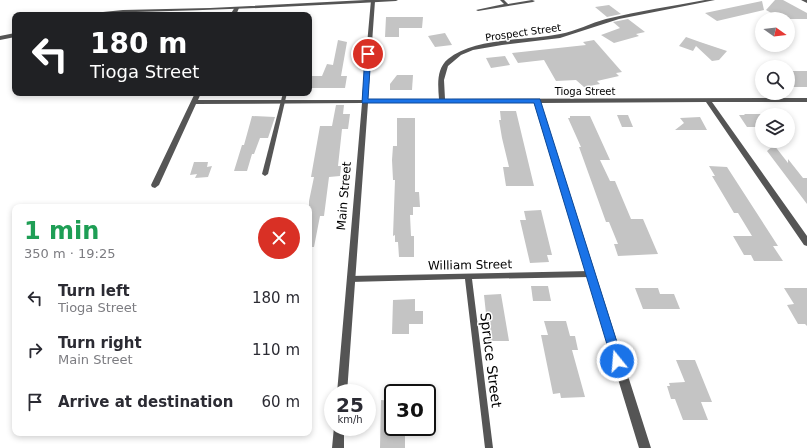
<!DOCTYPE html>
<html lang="en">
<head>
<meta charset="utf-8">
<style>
  :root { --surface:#fff; --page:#f2f2f3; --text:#2b2b33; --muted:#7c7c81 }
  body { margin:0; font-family:"DejaVu Sans",sans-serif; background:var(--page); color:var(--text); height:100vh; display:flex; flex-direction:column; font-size:15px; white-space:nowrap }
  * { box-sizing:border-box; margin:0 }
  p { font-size:13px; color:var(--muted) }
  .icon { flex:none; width:22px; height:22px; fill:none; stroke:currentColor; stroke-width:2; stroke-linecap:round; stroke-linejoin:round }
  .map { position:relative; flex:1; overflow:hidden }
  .drawer { position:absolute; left:12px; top:204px; width:300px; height:232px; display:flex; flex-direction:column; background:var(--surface); border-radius:8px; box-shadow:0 2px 6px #0003 }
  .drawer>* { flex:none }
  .banner { position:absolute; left:12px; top:12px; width:300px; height:84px; border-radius:8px; box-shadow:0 2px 6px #0003; background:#202124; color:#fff; overflow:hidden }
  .needle { width:26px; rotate:104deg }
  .tools { position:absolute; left:755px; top:12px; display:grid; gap:8px }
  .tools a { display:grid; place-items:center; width:40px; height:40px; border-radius:50%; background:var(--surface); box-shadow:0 2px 6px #0003; font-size:20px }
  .speed { position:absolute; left:324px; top:384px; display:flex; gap:8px; font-size:20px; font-weight:700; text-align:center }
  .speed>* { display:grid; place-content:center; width:52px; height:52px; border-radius:50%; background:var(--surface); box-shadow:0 2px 6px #0003; line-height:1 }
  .speed small { font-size:10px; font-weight:400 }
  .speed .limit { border:2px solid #111; border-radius:6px; background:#fff; color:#111 }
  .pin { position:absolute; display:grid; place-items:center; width:34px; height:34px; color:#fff; margin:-17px; border:2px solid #fff; border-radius:50%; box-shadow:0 1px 4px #0007 }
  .me { position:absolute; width:44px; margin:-22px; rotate:343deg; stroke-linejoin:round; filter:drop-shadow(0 0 3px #0008) }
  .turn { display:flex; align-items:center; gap:14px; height:84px; padding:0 12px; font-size:18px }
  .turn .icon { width:52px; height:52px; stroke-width:2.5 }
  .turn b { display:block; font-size:28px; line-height:34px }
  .round { display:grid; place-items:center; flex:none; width:42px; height:42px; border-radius:21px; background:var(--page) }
  .head { display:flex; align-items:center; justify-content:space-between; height:68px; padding:0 12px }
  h1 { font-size:24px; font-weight:700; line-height:30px; color:#1e9e55 }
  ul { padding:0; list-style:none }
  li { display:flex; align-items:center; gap:12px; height:52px; padding:0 12px }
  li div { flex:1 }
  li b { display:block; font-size:15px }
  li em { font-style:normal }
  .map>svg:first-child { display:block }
  .building { fill:#c4c4c4 }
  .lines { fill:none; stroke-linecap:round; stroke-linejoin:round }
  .service { fill:#555; fill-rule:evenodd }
  .minor { fill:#555; fill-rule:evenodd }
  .tertiary { fill:#555; fill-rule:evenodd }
  .route { fill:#1a73e8; stroke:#114b97 }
  .labels { text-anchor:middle; stroke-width:3; stroke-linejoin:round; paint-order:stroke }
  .far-street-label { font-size:10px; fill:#000; stroke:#fff }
  .street-label { font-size:12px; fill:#000; stroke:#fff }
  .near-street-label { font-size:14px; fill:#000; stroke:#fff }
</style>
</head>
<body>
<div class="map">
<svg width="807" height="448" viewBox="0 0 807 448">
  <rect width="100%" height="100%" fill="#fff"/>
  <g class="building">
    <polygon points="775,0 783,0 807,13 807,19 782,19 766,10"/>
    <polygon points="762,1 764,10 717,21 705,13"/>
    <polygon points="609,5 621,14 607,17 595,7"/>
    <polygon points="386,17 423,17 422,28 399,28 399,37 385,37"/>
    <polygon points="628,19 645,32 636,34 639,36 614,43 601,35 620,28 613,22"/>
    <polygon points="445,33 452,45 435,47 428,36"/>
    <polygon points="686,37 700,42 727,51 719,60 712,61 696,46 693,51 679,46"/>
    <polygon points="338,40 347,42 341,76 347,76 345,88 309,88 309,76 322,76 327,64 333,65"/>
    <polygon points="594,40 622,72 616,73 619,76 597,81 600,84 584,87 576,80 556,81 544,60 518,63 512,53 586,45 583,42"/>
    <polygon points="505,56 510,65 491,68 486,58"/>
    <rect x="788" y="71" width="19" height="16"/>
    <polygon points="397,75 413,75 412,90 390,90 390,84"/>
    <polygon points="336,105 344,105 343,114 350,114 348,129 342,129 338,166 341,166 340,176 329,177 324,216 320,216 314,247 309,247 309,201 314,177 311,177 320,126 332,126"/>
    <polygon points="500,111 516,111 534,186 506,186 503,167 509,167 502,138 499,120 501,120"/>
    <polygon points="744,114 762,114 762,127 747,127 739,115 745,115"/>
    <polygon points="617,115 628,115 633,127 622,127"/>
    <polygon points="252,116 275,117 268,138 260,138 254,154 252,154 247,171 234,171 242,145 244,145"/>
    <polygon points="570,116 590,116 610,160 600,160 610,181 615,181 631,219 643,219 658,254 618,256 614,244 618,244 609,222 606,222 579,147 581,147 568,118 570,118"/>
    <polygon points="700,117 707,130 675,130 684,123 680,118"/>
    <polygon points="397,118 415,118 415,192 419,192 420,207 413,207 413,215 410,215 411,236 414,236 414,257 399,257 398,242 395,242 395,235 393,236 395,180 393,180 392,160 393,146 397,146"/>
    <polygon points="774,145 788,163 788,159 803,178 807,178 807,204 767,151"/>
    <polygon points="194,162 208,162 207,167 212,166 208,177 195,178 197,174 190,175"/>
    <polygon points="709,166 727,167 778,246 773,246 783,261 754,261 751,255 744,255 733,236 752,236 738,213 734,213 712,176 715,176"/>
    <polygon points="541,210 552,255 547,255 549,262 530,263 520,220 526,220 524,211"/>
    <polygon points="531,286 548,286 551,301 533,301"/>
    <polygon points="635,288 658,288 660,294 674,294 680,309 643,309"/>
    <polygon points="784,288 807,288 807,326 805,324 798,324 787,305 794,304"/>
    <polygon points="501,294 509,341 488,341 486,323 487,323 484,295"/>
    <polygon points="415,299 415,311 423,311 423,324 409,324 409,334 392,334 393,300"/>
    <polygon points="544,321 566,321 570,336 575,336 578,350 572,350 585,397 561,398 560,393 553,394 541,335 548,335"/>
    <polygon points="676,360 695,360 712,402 701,402 708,420 683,420 675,399 671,399 667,386 670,386 669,383 685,382"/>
    <polygon points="381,400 393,401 393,427 405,427 405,448 380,448"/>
  </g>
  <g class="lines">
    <g class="service">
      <polygon points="500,0 504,0 508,4 532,0 535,1 533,2 478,11 476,10 504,4"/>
      <polygon points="283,93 287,93 268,174 265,176 262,174"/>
      <polygon points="590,271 592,272 593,274 592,276 590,277 472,279 493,448 485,448 465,279 350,282 348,281 347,279 348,277 350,276"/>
    </g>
    <g class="minor">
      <path d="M371,0L375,1L368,99H439C438,85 436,69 448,59C474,37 527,41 560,34C576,31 591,23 606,19C639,11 672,6 705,0H715L619,19L560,38L502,45L473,50L461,55L448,66L444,80L445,99L807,98V102H712L807,236V246L804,245L706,102L541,103L651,448H639L534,103H368L347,393H337L362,103L196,104L159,185L155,188L152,187L151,185L195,93H201L198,100H362Z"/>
      <polygon points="801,0 807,0 807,3"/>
      <polygon points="235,7 239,8 236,15 230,15"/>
      <polygon points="334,427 344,427 344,448 332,448"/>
    </g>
    <g class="tertiary">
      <path d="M366,0H398L396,1C309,6 223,10 136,12C121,13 106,15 90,15L93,13L123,10L210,8Z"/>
      <polygon points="15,33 15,37 0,40 0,36"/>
    </g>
  </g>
  <polygon class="route" points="368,52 371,54 368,99 540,99 623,361 621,365 617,367 613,365 612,361 534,103 362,103 365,54"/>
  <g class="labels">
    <g class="far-street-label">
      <text transform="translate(523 32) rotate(-8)" y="4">Prospect Street</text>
      <text x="585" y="95">Tioga Street</text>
    </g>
    <g class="street-label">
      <text transform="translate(344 196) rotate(-85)" y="4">Main Street</text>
      <text transform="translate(470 265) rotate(-1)" y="4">William Street</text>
    </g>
    <g class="near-street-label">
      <text transform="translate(491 360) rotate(83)" y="5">Spruce Street</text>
    </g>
  </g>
</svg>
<div class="tools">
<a><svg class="needle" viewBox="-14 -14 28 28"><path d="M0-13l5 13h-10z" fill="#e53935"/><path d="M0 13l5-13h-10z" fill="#7c7c81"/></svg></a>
<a><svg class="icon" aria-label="search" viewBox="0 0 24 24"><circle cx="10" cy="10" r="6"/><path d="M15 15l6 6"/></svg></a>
<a><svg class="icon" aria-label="layers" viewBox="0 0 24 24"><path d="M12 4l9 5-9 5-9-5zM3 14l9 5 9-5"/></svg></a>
</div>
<div class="speed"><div>25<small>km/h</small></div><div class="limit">30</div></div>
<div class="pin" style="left:368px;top:54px;background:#d93025"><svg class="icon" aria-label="arrive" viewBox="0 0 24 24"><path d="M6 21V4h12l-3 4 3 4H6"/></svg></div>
<svg class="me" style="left:617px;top:361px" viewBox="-20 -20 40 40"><circle r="17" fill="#1a73e8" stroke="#fff" stroke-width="3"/><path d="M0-11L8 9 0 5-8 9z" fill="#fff"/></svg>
<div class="banner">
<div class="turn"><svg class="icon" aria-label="left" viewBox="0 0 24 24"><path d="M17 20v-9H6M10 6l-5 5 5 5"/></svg><div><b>180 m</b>Tioga Street</div></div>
</div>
<section class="drawer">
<div class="head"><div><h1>1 min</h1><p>350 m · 19:25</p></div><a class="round" style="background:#d93025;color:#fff"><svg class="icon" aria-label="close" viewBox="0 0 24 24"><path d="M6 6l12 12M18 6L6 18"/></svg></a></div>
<ul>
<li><svg class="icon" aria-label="left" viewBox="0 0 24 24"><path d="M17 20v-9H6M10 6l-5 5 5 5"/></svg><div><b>Turn left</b><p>Tioga Street</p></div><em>180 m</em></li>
<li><svg class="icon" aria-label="right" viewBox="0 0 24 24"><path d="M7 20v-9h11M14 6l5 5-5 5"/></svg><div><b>Turn right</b><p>Main Street</p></div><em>110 m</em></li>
<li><svg class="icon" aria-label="arrive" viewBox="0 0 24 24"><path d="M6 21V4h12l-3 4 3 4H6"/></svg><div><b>Arrive at destination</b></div><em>60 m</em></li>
</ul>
</section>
</div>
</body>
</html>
